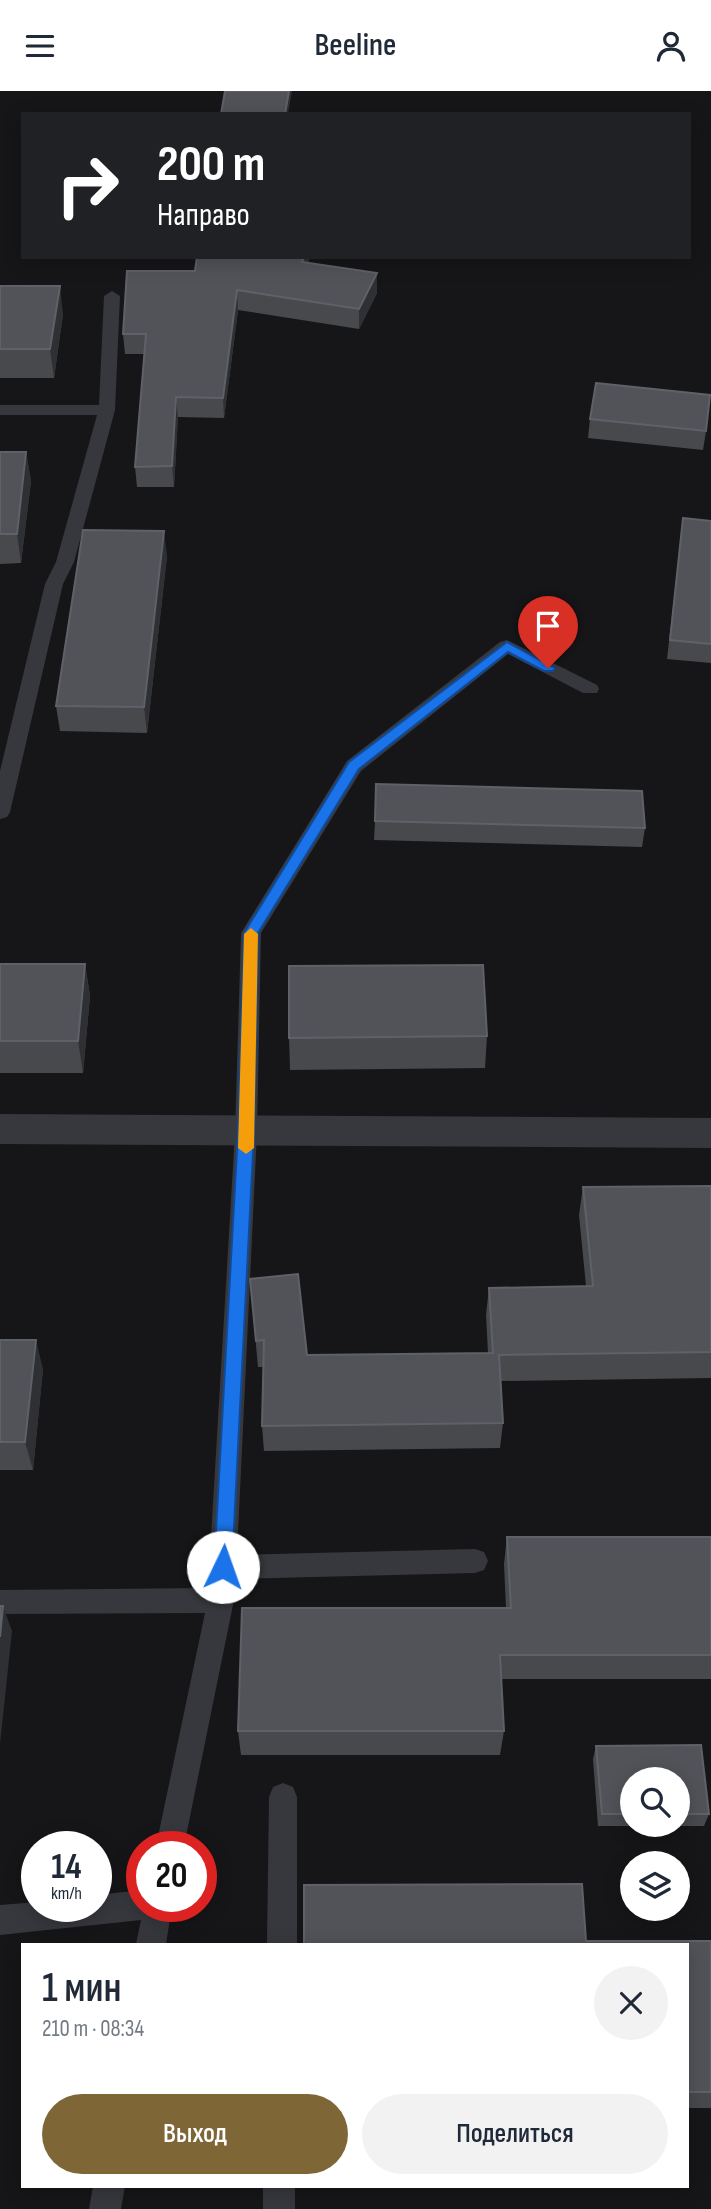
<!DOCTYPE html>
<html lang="ru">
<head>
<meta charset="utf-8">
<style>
  :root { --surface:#fff; --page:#f2f2f3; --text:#1f2937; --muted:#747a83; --accent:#7e6636 }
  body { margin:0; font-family:"Sofia Sans Condensed",sans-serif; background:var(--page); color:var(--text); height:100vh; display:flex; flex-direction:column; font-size:26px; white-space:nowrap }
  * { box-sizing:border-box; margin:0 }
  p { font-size:23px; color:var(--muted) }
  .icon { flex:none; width:38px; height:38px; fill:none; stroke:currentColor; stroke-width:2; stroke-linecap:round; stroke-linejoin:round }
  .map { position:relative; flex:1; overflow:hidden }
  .side { position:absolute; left:21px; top:1852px; width:668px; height:245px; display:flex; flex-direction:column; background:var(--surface); border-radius:0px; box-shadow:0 4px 18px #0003 }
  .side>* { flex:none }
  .banner { position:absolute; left:21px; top:21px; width:670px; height:147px; border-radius:0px; box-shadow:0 4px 18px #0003; background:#202124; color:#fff; overflow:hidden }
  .controls { position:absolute; left:620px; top:1676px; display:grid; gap:14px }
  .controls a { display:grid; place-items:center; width:70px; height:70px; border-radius:50%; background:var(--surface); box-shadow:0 4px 18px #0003; font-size:35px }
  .speed { position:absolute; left:21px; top:1740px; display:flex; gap:14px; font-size:35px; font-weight:700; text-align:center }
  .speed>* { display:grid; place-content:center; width:91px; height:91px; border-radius:50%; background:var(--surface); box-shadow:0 4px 18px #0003; line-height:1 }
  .speed small { font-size:18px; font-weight:400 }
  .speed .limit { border:10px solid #d22; background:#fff; color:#111 }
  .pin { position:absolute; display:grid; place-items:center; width:60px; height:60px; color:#fff; margin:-72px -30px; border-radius:50% 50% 50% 0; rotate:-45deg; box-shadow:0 0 7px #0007 }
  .pin .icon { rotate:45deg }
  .me { position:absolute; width:77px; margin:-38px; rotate:3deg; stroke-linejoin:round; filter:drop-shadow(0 0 5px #0008) }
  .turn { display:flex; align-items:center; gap:24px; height:147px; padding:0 21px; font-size:32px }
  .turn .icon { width:91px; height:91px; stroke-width:2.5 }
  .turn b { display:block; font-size:49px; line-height:60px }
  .round { display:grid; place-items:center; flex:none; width:74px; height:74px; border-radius:37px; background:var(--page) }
  .headline { display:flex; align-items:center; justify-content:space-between; height:119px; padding:0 21px }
  h1 { font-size:42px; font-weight:600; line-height:52px }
  .primary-button { display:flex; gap:14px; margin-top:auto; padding:14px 21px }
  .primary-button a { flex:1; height:80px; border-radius:42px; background:var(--accent); color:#fff; font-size:28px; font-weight:600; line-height:80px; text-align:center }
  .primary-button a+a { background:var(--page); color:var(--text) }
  header { display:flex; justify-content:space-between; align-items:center; height:91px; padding:0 21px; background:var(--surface); font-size:32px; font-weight:600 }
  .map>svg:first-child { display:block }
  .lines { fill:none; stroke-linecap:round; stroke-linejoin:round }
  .lane { fill:#37383d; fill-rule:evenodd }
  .street { fill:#37383d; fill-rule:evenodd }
  .wall { fill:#47494d; fill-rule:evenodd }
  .shaded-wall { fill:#2f3033 }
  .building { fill:#525359; stroke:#5f6168; stroke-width:2 }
  .route { fill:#1a73e8; stroke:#114b97; stroke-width:2 }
  .slow { fill:#f59e0b }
</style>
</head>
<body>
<header><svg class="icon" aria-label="menu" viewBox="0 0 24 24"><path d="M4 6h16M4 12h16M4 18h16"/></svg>Beeline<svg class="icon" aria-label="person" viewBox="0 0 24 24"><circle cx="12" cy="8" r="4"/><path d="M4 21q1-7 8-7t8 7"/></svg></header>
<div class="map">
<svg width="711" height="2118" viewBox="0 0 711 2118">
  <rect width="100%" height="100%" fill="#161618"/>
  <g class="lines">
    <g class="lane">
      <polygon points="112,200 120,205 115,319 74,471 63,493 10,721 7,726 0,728 0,680 45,493 56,471 97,324 0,324 0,314 99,314 104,205"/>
      <polygon points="507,549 597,594 599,598 597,602 583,602 508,563 361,680 261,842 257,1041 237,1464 475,1458 484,1461 488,1470 484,1479 475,1482 235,1488 234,1509 184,1755 156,1755 205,1522 0,1523 0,1499 208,1497 235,1041 241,842 347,670 500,551"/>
      <polygon points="283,1692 293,1696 297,1706 297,1853 267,1853 269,1706 273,1696"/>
      <polygon points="142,1799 142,1815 172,1815 166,1853 136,1853 141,1829 0,1844 0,1814 37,1811 37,1815 96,1815 96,1804"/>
      <polygon points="93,2095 125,2095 121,2118 89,2118"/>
      <rect x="263" y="2095" width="32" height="23"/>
    </g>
    <polygon class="street" points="0,1023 711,1027 711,1057 0,1053"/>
  </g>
  <g class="wall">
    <polygon points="309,172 377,182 377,202 359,238 238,219 224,327 178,326 174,396 137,396 135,376 144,263 125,263 123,243 195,180"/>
    <polygon points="0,195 63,223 54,287 0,287"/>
    <polygon points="590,328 706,340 703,359 588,347"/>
    <polygon points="0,361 26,361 31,390 21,472 0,473"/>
    <polygon points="683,427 711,430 711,572 667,568"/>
    <polygon points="167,465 147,642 60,640 56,615"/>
    <polygon points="375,730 645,737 642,756 374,749"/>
    <polygon points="0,873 85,873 90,905 83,982 0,982"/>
    <polygon points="487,945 485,977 290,979 289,947"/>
    <polygon points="711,1095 711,1287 501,1290 503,1332 500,1357 264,1360 262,1335 263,1276 258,1276 250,1188 307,1264 488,1262 486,1224 489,1197 586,1195 579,1124 583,1096"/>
    <polygon points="0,1249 43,1278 33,1379 0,1379"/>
    <polygon points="507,1446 711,1446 711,1588 501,1588 504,1640 500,1664 241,1664 238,1640 506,1517 504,1473"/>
    <path d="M701,1654L709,1723L704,1735H598L593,1668L596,1655ZM632,1689H677V1734H632Z"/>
    <polygon points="586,1850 711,1850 711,2017 688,2017 688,1853"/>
  </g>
  <g class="shaded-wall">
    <polygon points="289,0 292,0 288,23 285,23"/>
    <polygon points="304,166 310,166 303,191 302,171"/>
    <polygon points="377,182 377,202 359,238 359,218"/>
    <polygon points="60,195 63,223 54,287 50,258"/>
    <polygon points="237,199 238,219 224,327 223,307"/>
    <polygon points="176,306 178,326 174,396 172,375"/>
    <polygon points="26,361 31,390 21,472 17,443"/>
    <polygon points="164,440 167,465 147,642 144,616"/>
    <polygon points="85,873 90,905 83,982 78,950"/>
    <polygon points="36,1249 43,1278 33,1379 25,1351"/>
    <polygon points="3,1515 12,1540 0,1653 0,1546"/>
  </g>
  <g class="building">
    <polygon points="225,0 289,0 285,23 221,23"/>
    <polygon points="197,166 304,166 302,171 377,182 359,218 237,199 223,307 176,306 172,375 135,376 146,243 123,243 127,180 195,180"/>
    <polygon points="0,195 60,195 50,258 0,258"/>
    <polygon points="596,292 710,304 706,340 590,328"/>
    <polygon points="0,361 26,361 17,443 0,443"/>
    <polygon points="683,427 711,430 711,553 670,549"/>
    <polygon points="83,439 164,440 144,616 56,615"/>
    <polygon points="376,693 642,700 645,737 375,730"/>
    <polygon points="0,873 85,873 78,950 0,950"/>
    <polygon points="483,874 487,945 289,947 289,875"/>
    <polygon points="711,1095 711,1261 499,1264 503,1332 262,1335 264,1249 256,1250 250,1188 298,1183 307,1264 493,1262 489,1197 593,1195 583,1096"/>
    <polygon points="0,1249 36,1249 25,1351 0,1351"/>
    <polygon points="507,1446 711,1446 711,1564 500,1564 504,1640 238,1640 242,1517 511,1517"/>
    <polygon points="0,1515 3,1515 0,1546"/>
    <polygon points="701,1654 709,1723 677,1723 677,1689 632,1689 632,1723 602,1723 596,1655"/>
    <polygon points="582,1793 586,1850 711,1850 711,2001 688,2001 688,1853 304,1853 304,1794"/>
  </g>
  <polygon class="route" points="507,551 555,577 553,580 544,580 508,561 359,678 258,842 254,1041 232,1476 229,1482 223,1485 216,1482 214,1476 238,1041 244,842 349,671"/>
  <polygon class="slow" points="251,837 258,843 254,1057 246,1063 238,1057 244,843"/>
</svg>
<div class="controls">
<a><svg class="icon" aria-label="search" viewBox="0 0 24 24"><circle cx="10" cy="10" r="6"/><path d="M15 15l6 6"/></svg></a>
<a><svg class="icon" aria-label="layers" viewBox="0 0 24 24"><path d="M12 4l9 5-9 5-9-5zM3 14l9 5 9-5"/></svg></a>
</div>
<div class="speed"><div>14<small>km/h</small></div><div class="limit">20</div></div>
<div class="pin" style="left:548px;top:577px;background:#d93025"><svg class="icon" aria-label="arrive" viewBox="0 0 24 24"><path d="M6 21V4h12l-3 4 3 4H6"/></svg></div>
<svg class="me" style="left:223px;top:1476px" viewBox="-20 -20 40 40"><circle r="19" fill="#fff"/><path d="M0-13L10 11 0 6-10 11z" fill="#1a73e8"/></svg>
<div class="banner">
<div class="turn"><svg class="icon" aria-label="right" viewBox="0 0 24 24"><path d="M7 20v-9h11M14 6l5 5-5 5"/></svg><div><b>200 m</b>Направо</div></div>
</div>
<section class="side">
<div class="headline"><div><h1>1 мин</h1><p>210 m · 08:34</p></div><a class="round"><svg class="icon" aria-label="close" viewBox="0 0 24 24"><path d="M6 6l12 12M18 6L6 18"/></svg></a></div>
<div class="primary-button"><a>Выход</a><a>Поделиться</a></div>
</section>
</div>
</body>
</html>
